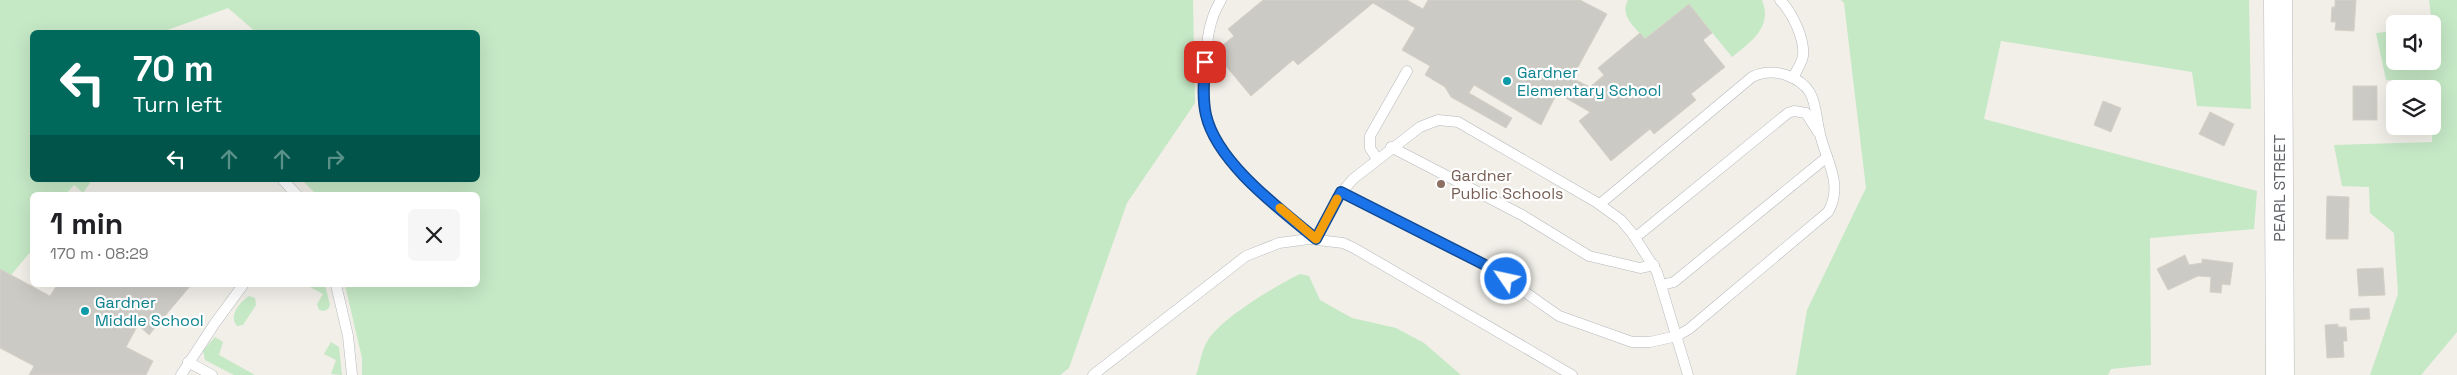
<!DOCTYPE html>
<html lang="en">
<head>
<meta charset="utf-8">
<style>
  :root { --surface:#fff; --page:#f6f6f6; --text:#202124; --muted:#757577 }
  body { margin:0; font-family:"Space Grotesk",sans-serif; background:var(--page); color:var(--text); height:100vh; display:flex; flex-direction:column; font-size:19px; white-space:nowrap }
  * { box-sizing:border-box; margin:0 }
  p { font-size:16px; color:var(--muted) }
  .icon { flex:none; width:28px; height:28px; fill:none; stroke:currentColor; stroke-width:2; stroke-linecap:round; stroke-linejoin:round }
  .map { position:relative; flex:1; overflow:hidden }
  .drawer { position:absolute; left:30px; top:192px; width:450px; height:95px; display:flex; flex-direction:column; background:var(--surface); border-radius:8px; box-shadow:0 5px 20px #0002 }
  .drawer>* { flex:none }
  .guide { position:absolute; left:30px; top:30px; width:450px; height:152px; border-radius:8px; box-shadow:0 5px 20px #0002; background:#00695c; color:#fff; overflow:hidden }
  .buttons { position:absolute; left:2386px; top:15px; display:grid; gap:10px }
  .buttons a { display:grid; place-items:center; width:55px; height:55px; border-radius:8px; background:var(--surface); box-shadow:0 5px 20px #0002; font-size:25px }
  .pin { position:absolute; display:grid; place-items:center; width:42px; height:42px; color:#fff; margin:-21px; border-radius:10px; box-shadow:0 2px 8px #0006 }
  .me { position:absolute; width:55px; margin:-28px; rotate:304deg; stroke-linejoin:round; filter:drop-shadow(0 0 4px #0008) }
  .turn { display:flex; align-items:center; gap:18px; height:105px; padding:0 20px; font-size:22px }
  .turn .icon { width:65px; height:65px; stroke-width:2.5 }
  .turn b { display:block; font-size:35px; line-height:42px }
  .lanes { display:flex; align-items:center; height:48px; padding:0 20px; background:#0003; justify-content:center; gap:25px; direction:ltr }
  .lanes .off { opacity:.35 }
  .round { display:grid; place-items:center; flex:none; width:52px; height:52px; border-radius:8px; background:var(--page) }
  .headline { display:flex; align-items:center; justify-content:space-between; height:85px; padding:0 20px }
  h1 { font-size:30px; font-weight:700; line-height:38px }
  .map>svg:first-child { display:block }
  .green { fill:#c5e8c5 }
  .building { fill:#cccac5; stroke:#d6d1c6 }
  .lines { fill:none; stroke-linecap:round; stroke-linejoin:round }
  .service-casing { stroke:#b5b8bc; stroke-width:11 }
  .secondary-casing { stroke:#b6babf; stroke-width:29 }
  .service { stroke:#fff; stroke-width:10 }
  .secondary { stroke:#fff; stroke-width:28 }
  .route-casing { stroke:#114b97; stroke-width:12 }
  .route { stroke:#1a73e8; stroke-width:9 }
  .slow { stroke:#f59e0b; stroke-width:9 }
  .culture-dot { fill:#0f9aa8; stroke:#fff; stroke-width:2 }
  .education-dot { fill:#8d6e63; stroke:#fff; stroke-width:2 }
  .labels { text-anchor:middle; stroke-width:4.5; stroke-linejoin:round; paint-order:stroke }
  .culture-label { font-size:16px; fill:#0d838f; stroke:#fff; text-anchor:start }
  .education-label { font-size:16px; fill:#785e54; stroke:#fff; text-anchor:start }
  .street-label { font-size:16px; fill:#5f6368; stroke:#fff }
</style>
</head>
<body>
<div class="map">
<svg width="2457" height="375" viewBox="0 0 2457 375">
  <rect width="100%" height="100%" fill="#f1efe8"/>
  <g class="green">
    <polygon points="0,0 1193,0 1195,103 1127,203 1069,368 1060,375 362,375 362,358 345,285 478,285 478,195 317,195 302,180 478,180 478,32 256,32 228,8 162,32 32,32 32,180 92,180 83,193 74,185 65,195 32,195 32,250 11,275 0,269"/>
    <path d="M1628,0H1762C1773,27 1751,42 1732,57L1689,4L1645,39C1636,28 1619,16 1628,0Z"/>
    <polygon points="1841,0 2249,0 2251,109 2197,106 2192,72 2001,41 1984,119 2257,191 2254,229 2150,238 2151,365 2111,369 2108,375 1796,375 1807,310 1866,188 1844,3"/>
    <polygon points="2429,0 2457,0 2457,332 2421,375 2370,375 2398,294 2394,233 2370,213 2369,187 2342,186 2334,145 2432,142 2434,83 2386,80 2376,33 2395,31 2395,61 2432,61 2432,24"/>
    <path d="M1300,274L1309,276L1320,300L1352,318L1396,328L1424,343L1461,375H1196C1200,365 1201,351 1207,342C1218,320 1277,285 1300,274Z"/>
    <polygon points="306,285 325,285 330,305 328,309 324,311 319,310 317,304 323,294"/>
    <path d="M249,296L255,298L256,305L243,325L237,326C228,316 240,302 249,296Z"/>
    <polygon points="215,337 223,342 219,355 255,375 234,375 205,360 203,351"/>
    <polygon points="331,342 339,347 342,375 331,374 336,360 324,354"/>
  </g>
  <g class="building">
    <polygon points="1263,0 1407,0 1423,9 1428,0 1580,0 1607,14 1572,78 1590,87 1604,75 1598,68 1640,33 1645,39 1689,4 1712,33 1703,40 1725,67 1691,94 1696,100 1654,134 1650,129 1611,161 1579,121 1590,112 1557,93 1541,125 1474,85 1469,93 1512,118 1506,128 1451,97 1445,87 1425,75 1430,66 1402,50 1415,28 1373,3 1298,65 1293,60 1251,96 1214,52 1234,36 1228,29"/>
    <polygon points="2335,0 2356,0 2354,31 2335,30 2336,22 2331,22 2332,7 2335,7"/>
    <rect x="2353" y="86" width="24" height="34"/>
    <polygon points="2103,101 2121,108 2111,132 2094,125"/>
    <polygon points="2210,112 2234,124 2224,146 2199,134"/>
    <polygon points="2327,196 2349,197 2348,239 2326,239"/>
    <polygon points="2185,255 2189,265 2202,263 2202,259 2233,263 2230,285 2222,284 2221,293 2210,292 2211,277 2198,276 2168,290 2157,269"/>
    <polygon points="2383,268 2385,295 2359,296 2357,269"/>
    <polygon points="0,269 50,296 57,285 191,285 149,335 138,325 126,347 153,361 146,375 29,375 34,366 0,348"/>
    <polygon points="2369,308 2370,319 2350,320 2350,309"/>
    <polygon points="2338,324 2338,327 2346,327 2347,341 2343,341 2344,357 2327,358 2325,325"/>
  </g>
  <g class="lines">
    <defs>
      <g id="service">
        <path d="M1221,0C1208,21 1207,42 1205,66C1204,82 1202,99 1206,115C1217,163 1280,209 1316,239L1337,198L1353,179L1420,127L1438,120L1458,122L1596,202L1621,220L1632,233L1657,272L1688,375"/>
        <path d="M1780,0C1792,12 1805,39 1803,56C1802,63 1796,71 1793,78"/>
        <polyline points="1391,147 1522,215 1589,256 1640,268 1654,265"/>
        <polyline points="1377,159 1370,148 1370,136 1407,71"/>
        <polyline points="283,180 297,195"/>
        <path d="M1341,192L1491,268L1559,316L1632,342H1650L1677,336L1689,329L1828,212C1843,186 1828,164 1821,138C1813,109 1820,87 1786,75C1774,71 1764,71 1752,77L1600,204"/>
        <polyline points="1636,237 1788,113 1794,111 1806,113 1818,132"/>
        <polyline points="336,285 348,336 352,375"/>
        <polyline points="1662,285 1674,282 1827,157"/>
        <polyline points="188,362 212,375"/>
        <polyline points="181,375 215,323 243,285"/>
        <polyline points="1093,375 1246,256 1279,243 1309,239 1343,243 1354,248 1572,375"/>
      </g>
      <polyline id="secondary" points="2278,0 2280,375"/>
    </defs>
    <use href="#service" class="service-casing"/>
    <use href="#secondary" class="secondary-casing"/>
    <use href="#service" class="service"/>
    <use href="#secondary" class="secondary"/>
  </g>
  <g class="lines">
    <defs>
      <path id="route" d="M1205,62C1204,79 1202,98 1206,115C1217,163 1280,209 1316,239L1341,192L1491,268L1506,279"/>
    </defs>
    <use href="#route" class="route-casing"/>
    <use href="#route" class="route"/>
    <polyline class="slow" points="1280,208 1316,239 1337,199"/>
  </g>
  <g class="culture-dot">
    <circle cx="1507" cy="81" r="5"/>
    <circle cx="85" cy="311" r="5"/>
  </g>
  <circle class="education-dot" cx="1441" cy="184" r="5"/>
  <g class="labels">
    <g class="culture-label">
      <text x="1517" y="78">Gardner<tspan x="1517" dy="18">Elementary School</tspan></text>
      <text x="95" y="308">Gardner<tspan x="95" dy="18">Middle School</tspan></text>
    </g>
    <g class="education-label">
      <text x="1451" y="181">Gardner<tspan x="1451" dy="18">Public Schools</tspan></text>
    </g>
    <g class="street-label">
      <text transform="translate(2279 188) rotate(-90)" y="6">PEARL STREET</text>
    </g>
  </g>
</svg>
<div class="buttons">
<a><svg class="icon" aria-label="sound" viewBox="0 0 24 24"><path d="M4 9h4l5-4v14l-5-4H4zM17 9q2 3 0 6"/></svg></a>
<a><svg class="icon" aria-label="layers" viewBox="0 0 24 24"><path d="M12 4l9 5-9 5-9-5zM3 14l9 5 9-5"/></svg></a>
</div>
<div class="pin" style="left:1205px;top:62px;background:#d93025"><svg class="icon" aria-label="arrive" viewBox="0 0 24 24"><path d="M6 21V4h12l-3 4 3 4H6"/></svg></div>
<svg class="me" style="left:1506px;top:279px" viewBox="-20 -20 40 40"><circle r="17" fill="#1a73e8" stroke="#fff" stroke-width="3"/><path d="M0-11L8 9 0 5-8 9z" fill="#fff"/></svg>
<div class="guide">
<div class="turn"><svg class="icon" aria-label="left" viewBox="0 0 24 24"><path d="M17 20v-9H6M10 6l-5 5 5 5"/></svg><div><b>70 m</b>Turn left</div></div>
<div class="lanes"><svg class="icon" aria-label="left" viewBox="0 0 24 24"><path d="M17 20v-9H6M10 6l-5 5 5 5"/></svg><svg class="icon off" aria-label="ahead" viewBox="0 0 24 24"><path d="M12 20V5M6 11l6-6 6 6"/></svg><svg class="icon off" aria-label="ahead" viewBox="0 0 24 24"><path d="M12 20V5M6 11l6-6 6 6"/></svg><svg class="icon off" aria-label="right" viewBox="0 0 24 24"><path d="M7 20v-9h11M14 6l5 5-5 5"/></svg></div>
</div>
<section class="drawer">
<div class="headline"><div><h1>1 min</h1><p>170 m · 08:29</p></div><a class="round"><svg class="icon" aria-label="close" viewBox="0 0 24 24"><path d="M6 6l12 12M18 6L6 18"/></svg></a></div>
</section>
</div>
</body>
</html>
